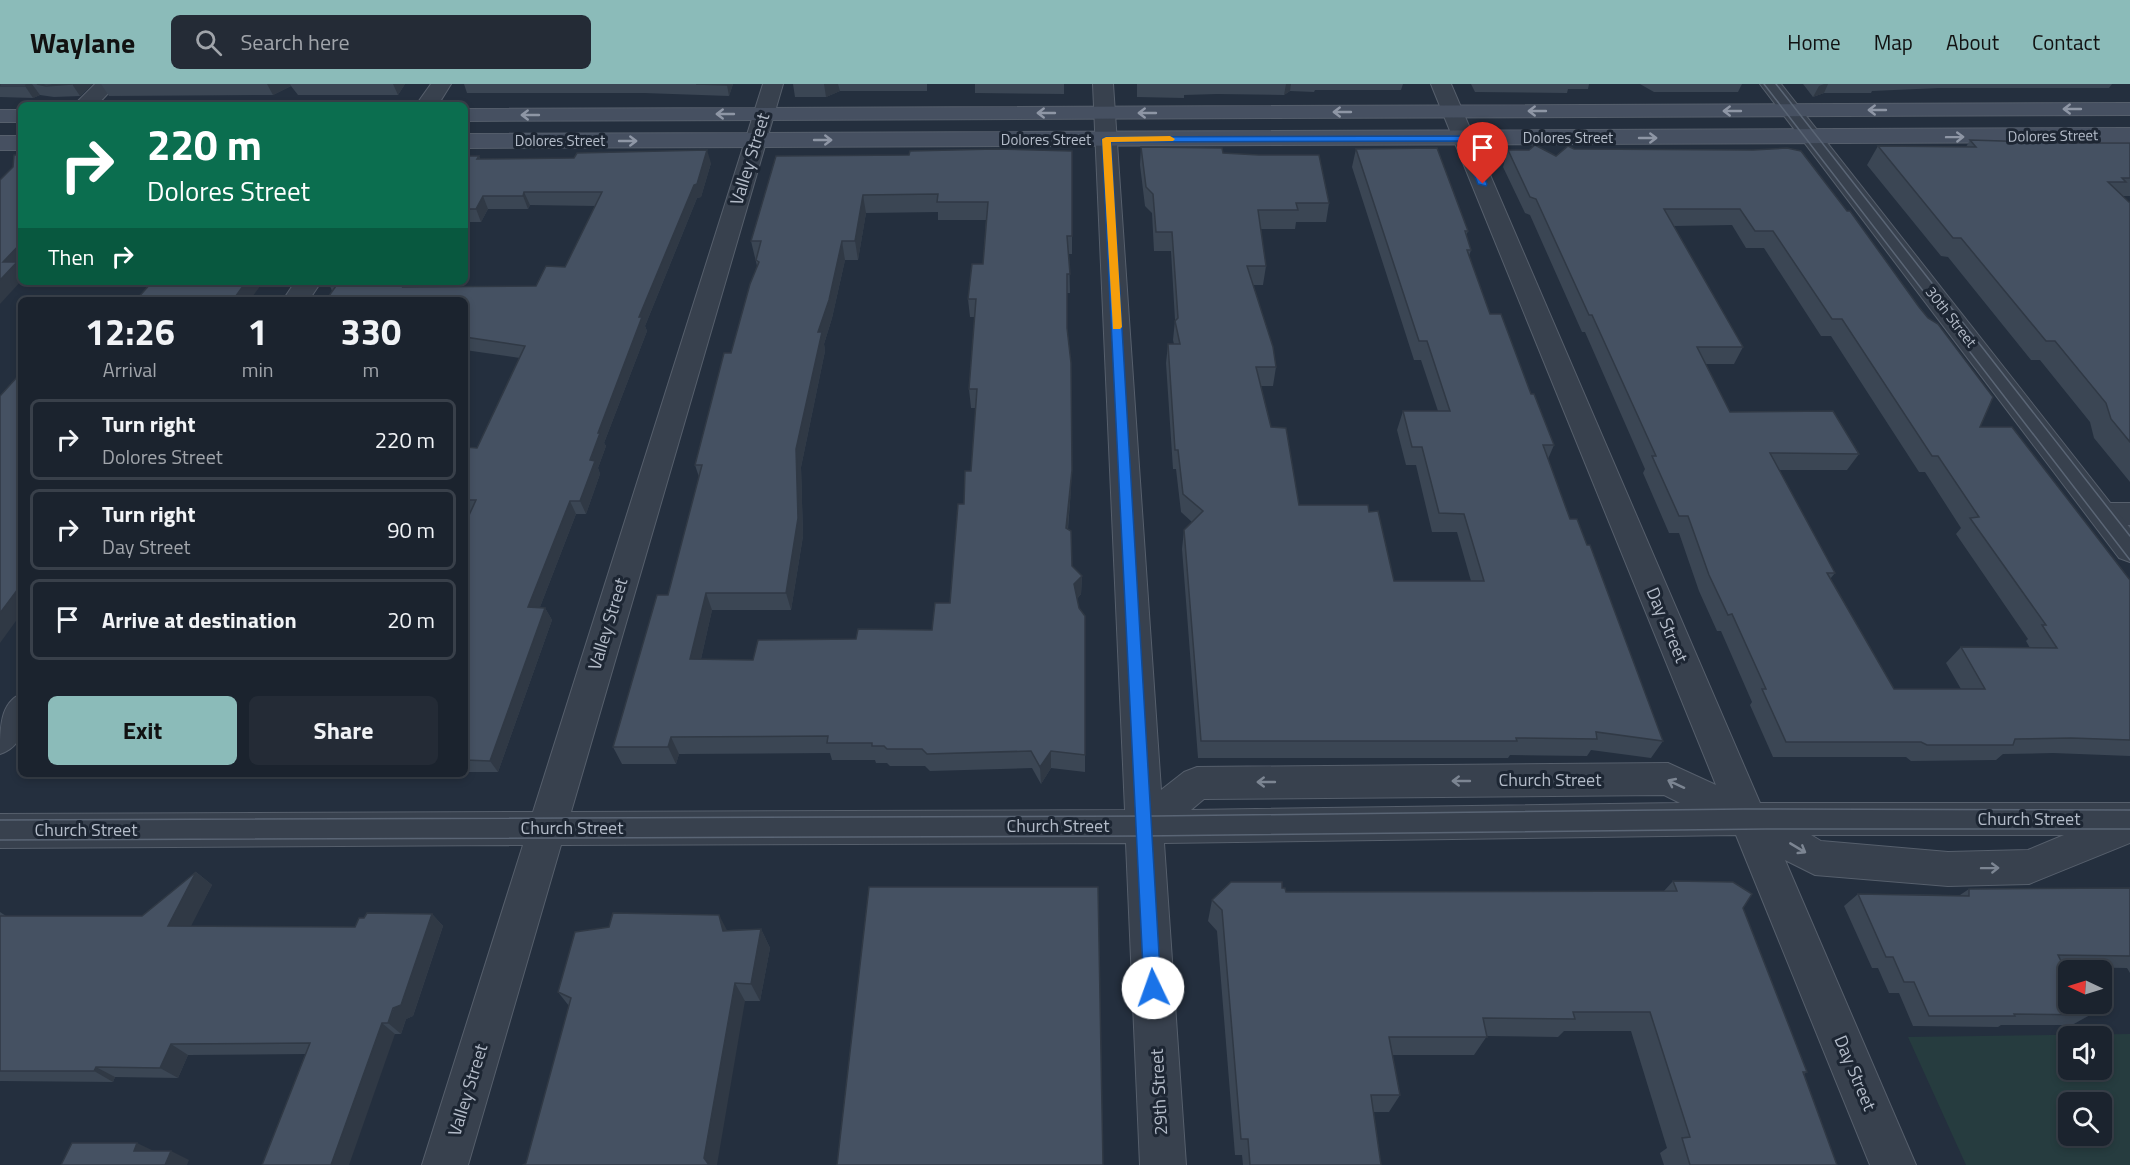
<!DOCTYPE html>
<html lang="en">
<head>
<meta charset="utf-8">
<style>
  :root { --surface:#1b232e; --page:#242b36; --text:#f1f3f6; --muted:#a0a4aa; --line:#39404a; --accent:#8bbbb9 }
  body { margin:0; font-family:"Titillium Web",sans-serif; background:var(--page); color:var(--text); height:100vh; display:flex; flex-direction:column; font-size:22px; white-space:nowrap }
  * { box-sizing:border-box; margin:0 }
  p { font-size:20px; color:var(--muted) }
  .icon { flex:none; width:33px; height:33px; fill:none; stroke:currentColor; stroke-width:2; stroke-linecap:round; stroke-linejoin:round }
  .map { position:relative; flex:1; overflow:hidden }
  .side { position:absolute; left:18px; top:213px; width:450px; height:480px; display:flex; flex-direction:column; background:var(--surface); border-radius:9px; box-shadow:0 3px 9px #0003,0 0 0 2px var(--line) }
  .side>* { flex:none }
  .hud { position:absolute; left:18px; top:18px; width:450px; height:183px; border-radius:9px; box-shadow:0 3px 9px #0003,0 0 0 2px var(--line); background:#0b6e4f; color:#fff; overflow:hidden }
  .needle { width:39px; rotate:274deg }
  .tools { position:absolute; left:2058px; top:876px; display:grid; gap:12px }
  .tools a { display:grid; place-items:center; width:54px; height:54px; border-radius:9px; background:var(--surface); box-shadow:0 3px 9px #0003,0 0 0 2px var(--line); font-size:30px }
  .pin { position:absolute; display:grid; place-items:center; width:51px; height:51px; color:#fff; margin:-62px -26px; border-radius:50% 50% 50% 0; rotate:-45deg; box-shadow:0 0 6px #0007 }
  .pin .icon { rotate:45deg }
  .me { position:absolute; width:66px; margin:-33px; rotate:357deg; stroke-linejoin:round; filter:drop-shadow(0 0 4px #0008) }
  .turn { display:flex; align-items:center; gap:21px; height:126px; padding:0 30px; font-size:27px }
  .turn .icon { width:78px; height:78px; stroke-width:2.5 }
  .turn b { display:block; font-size:42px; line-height:51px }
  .then { display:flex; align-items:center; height:57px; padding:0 30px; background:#0003; gap:12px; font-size:22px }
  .eta { display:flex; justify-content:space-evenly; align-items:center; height:102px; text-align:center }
  .eta b { font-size:36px; font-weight:700; line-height:42px }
  .action { display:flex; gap:12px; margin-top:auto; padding:12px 30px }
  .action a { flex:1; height:69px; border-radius:9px; background:var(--accent); color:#111; font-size:24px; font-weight:700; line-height:69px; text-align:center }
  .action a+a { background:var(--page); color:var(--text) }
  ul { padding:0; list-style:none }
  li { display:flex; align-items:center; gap:18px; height:81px; margin:0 12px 9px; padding:0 18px; border:3px solid var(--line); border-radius:9px }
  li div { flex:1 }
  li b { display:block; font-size:22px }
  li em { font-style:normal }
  header { display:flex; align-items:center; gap:36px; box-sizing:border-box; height:84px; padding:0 30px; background:var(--accent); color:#111 }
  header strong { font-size:28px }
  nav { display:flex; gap:33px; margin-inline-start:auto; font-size:21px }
  .search { width:420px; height:54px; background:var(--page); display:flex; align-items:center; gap:15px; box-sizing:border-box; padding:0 21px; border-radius:9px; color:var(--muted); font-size:22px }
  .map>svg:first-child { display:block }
  .green { fill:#263c3f; fill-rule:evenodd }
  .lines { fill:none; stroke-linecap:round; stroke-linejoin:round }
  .minor-casing { stroke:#565f6c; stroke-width:2 }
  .tertiary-casing { stroke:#565f6c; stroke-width:2 }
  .secondary-casing { stroke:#565f6c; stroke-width:2 }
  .minor { fill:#38414e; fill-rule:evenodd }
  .tertiary { fill:#38414e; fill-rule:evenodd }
  .secondary { fill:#465061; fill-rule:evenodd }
  .tram { stroke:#5a6575; stroke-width:1.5 }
  .wall { fill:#3b4654; fill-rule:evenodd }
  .shaded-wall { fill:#303945 }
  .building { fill:#455162; stroke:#303945; stroke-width:1.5; fill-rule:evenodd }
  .oneway { stroke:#8e96a5 }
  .oneway2 { stroke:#7c8592 }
  .route { fill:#1a73e8; stroke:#114b97; stroke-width:1.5 }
  .slow { fill:#f59e0b }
  .labels { text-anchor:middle; stroke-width:6; stroke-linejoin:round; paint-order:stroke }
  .far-street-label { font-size:15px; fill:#b4bcc9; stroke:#1d2633 }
  .street-label { font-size:18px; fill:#b4bcc9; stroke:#1d2633 }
</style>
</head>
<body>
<header>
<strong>Waylane</strong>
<div class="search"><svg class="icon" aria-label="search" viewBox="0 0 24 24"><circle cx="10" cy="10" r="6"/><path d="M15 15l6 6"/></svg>Search here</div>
<nav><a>Home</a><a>Map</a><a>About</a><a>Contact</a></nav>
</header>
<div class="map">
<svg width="2130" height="1081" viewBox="0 0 2130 1081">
  <rect width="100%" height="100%" fill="#242f3e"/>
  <path class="green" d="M2130,950V1081H1966L1908,953ZM2068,952H2102V986H2068ZM2068,1018H2102V1052H2068Z"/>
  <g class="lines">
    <defs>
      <g id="minor">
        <polygon points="95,0 117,0 97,21 74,21"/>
        <polygon points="431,0 451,0 438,21 416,21"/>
        <path d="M763,0H783L571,728L1125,726L1093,0H1113L1161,706L1184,688L1197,683L1668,679L1716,701L1431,0H1451L1760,719H2130V759L2029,800L1948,802L1815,791L1785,776L1916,1081H1870L1736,751L1164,759L1186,1081H1140L1126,759L561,761L468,1081H422L523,761L0,764V730L533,728ZM1664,711L1680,719L1191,726L1204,715ZM1811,751H2064L2028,766L1948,768L1821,757Z"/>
        <polygon points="295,198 321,198 309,216 283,216"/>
        <polygon points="2103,419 2130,419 2130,441 2103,441 2092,438 2088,430 2092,422"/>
        <path d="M21,610C21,635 29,660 0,670C0,644 0,619 21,610Z"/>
      </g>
      <polygon id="tertiary" points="1760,0 1781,0 2130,444 2130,478 2119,474"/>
      <g id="secondary">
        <polygon points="2130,19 2130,31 465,37 465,25"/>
        <rect x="0" y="26" width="21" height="12"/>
        <polygon points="2130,44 2130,58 465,64 465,50"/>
        <rect x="0" y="52" width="21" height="14"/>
      </g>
    </defs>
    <use href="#minor" class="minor-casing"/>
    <use href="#tertiary" class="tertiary-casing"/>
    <use href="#secondary" class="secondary-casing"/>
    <use href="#minor" class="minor"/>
    <use href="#tertiary" class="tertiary"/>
    <use href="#secondary" class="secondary"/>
    <g class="tram">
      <polyline points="1764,0 2130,476"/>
      <polyline points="1776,0 2130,452"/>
      <polyline points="0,736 1156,732 1744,725 2130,726"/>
      <polyline points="0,756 1144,752 1766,745 2130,745"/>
    </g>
  </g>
  <g class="wall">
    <polygon points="0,0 93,0 80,12 54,13 40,11 33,14 0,13"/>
    <polygon points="101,0 405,0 398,11 298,11 291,2 273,11 109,12"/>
    <polygon points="464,0 733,0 729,12 644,9 467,9"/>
    <polygon points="793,0 927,0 927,7 840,7 826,13 795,13"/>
    <polygon points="975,0 1064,0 1064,10 975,9"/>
    <polygon points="1137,0 1403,0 1401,6 1315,6 1314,8 1290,7 1284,11 1217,10 1184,11 1184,14 1137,13"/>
    <polygon points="1471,0 1589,0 1588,5 1568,5 1567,9 1475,8"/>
    <polygon points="1640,0 1742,0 1738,8 1654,8"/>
    <polygon points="1803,0 2112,0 2109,4 1939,4 1872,7 1871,9 1824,9 1813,13"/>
    <polygon points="1970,56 2061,59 2130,59 2130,112 2123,112 2130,119 2130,398 2094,354 2090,338 2040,276 2031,276 1948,173 1941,172 1867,81 1878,62 1966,63"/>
    <polygon points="1141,63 1223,69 1329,119 1326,138 1296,138 1295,145 1261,145 1266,182 1263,201 1253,201 1276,283 1273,302 1261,302 1271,343 1299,421 1369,428 1394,497 1471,497 1457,448 1432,448 1416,381 1406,381 1397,346 1403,327 1438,327 1421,276 1414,276 1352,83 1356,65 1468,147 1466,152 1471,166 1469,172 1490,230 1531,310 1554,361 1548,375 1570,435 1663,657 1651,674 1591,666 1587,672 1510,671 1508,674 1198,674 1182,465 1184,446 1192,438 1181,428 1176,385 1173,385 1166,279 1168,260 1174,260 1173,256 1175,236 1171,167 1154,167 1152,129 1145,122 1140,81"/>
    <path d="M1574,65L1753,66L1980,343L2130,496V672L2053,669L2003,670L1996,676L1911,677L1906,673H1773L1750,621L1752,618L1721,547H1717L1699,507L1679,449H1669L1643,389L1645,385L1585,248H1582L1530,131L1525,129L1503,83L1508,66L1556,72ZM1732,141L1746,164H1764L1821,252H1831L1919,388H1925L1961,444L1956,450L2028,555L2026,557L2030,564L1961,563L1946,579L1961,605H1894L1830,495L1835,489L1779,386H1847L1859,370L1730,328L1705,280H1734L1743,263L1674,142Z"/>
    <path d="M1072,67V170H1069L1070,209H1067V245L1071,405L1068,445L1072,482L1082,492L1081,510L1077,515L1085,671V688L1051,684L1041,700L1032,684L930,687L925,682H890L887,679H876L875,676H832L830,669L679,670L676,680H622L613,663L668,511L699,393L695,381L731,269L757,182L751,157L909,71ZM938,128V136H986L983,180L968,215L970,233H975L969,305L971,324H976L971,387L964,420L950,519L932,546L856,555L753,576L701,575L712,526H791L803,452L801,383L825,267L824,260L832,234L845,176H858L866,129Z"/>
    <polygon points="465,72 479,72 480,75 711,79 701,113 697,114 645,242 647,247 604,359 606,362 598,384 600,390 586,430 576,430 540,523 545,524 552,536 498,688 465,688 465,440 470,429 465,429 465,363 477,364 520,274 465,266 465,216 332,207 330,202 421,198 418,203 536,202 565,183 596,122 530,121 528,125 488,125 481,138 465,138"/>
    <polygon points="196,788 212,801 190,842 355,843 432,830 443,842 413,932 406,935 401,950 395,950 306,970 188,971 178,994 115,993 113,998 0,997 0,828 6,832 142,832"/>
    <polygon points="1673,797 1743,824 1807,988 1804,990 1837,1081 1664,1081 1660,1069 1667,1064 1631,947 1564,947 1558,953 1487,952 1474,971 1392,971 1400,1011 1389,1028 1373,1028 1381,1081 1243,1081 1242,1071 1235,1071 1217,847 1208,837 1212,816 1282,804 1286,808 1664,807"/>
    <polygon points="2130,804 2130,889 2127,884 2064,883 2090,931 2072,941 2001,941 1998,943 1913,942 1899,909 1889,909 1878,884 1872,884 1844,822 1858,810 1960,811 1969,805"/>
    <polygon points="761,845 770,864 760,917 745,917 526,1079 569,922 558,908 727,846"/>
  </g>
  <g class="shaded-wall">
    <polygon points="30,0 32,0 40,11 33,14 25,2"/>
    <polygon points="72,0 93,0 80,12"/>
    <polygon points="267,0 290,0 291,2 273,11"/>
    <polygon points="393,0 405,0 398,11"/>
    <polygon points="727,0 733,0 729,12 727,1"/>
    <polygon points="824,0 838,0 840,7 826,13"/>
    <polygon points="1286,0 1291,0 1290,7 1284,11"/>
    <polygon points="1824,0 1828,0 1824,9 1813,13 1819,2"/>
    <polygon points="707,66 711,79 701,113 697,114 645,242 647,247 604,359 606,362 598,384 600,390 586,430 580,417 598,349 639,233"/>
    <polygon points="524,108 530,121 528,125 523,112"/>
    <polygon points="863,111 866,129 858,176 855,157"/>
    <polygon points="483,112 488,125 481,138 476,125"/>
    <polygon points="842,157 845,176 832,234 824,260 825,267 801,383 803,452 791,526 786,509 796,365 818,248"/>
    <polygon points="21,159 21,197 0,220 0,196 3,178"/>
    <polygon points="246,198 263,198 250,216 233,216"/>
    <polygon points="406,198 421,198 410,216 403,203"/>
    <polygon points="1072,386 1071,405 1066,462 1066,444"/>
    <polygon points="570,417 576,430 535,536 528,523"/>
    <polygon points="1082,492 1081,510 1074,518 1074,500"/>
    <polygon points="21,501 21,530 0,559 0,529"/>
    <polygon points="706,509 712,526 697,593 690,575"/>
    <polygon points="545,524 552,536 498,688 490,677"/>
    <polygon points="671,653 679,670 676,680 668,663"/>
    <polygon points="1051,667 1051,684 1041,700 1040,683"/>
    <polygon points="196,788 212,801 185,854 168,842"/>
    <polygon points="432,830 443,842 413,932 406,935 401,950 388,939"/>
    <polygon points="719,831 729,850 723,847"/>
    <polygon points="761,845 770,864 760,917 751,900"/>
    <polygon points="735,899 745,917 717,1081 709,1081 704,1074"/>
    <polygon points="382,939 395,950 349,1081 331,1081"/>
    <polygon points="171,960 188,971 178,994 160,984"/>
    <polygon points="96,983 115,993 113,998 94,987"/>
    <polygon points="137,1059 156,1068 134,1067"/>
    <polygon points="171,1067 189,1076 187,1081 165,1081"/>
  </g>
  <g class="building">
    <polygon points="0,0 30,0 25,2 0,2"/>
    <polygon points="37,0 72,0 46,2"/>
    <polygon points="696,0 727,0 727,1"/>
    <polygon points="1970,56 2061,59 2130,59 2130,94 2122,94 2126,98 2108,98 2130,119 2130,358 2111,335 2106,319 2055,257 2046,257 1961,154 1953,154 1878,62 1976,63"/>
    <path d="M1535,61L1556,72L1568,62L1574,65L1753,66L1787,64L1801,67L1847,127H1850L1919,223L1928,234L1938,240L1993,313L1980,343H2012L2130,496V656L2071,654L2015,655L2013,661H1927L1921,658H1786L1762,605H1766L1732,530L1728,531L1709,491L1688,432H1679L1652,372H1656L1592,231H1589L1536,115L1530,113L1508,66H1529ZM1664,125H1740L1755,147H1773L1832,235H1842L1932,372H1938L1979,433L1970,434L2046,541H2042L2057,564L1961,563L1985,605H1894L1827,489H1835L1770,369L1859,370L1833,327L1730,328L1697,263H1743Z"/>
    <polygon points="1141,63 1222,64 1223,69 1259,71 1319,71 1329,119 1296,119 1298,126 1258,126 1266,182 1247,182 1273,263 1276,283 1256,283 1271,343 1286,344 1299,421 1368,421 1369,428 1378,427 1394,497 1484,497 1464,430 1439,429 1422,363 1412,363 1403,327 1450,327 1427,257 1419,257 1356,65 1437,64 1468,147 1465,147 1471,166 1467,166 1490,230 1501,230 1531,310 1534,310 1554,361 1543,361 1570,435 1577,435 1587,461 1590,461 1663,657 1596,648 1597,655 1516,654 1517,657 1201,657 1184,446 1203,427 1183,410 1178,366 1175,366 1168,260 1180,260 1175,237 1178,234 1172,148 1156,148 1153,110 1146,103"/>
    <path d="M996,65L1072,67V152H1067L1070,190H1067V244L1071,279L1072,386L1066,444L1071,447L1072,482L1082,492L1074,500L1079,524L1085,532V671L1051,667L1040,683L1031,667L927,670L922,665H887L884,662H872V659H827L828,652L671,653L668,663H613L657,511H668L702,381H695L724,269H731L750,200L759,178L756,176L761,157H751L776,72L909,71L910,67ZM938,110L937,118H988L983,180H972L968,215H976L969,305H977L971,387H965L964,420H958L950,519H935L932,546L858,545L856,555L758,556L753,576L690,575L706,509H786L798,434L796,365L822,248H818L829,216L842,157H855L863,111Z"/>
    <polygon points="707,66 697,100 694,101 639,233 642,233 598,349 600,349 590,376 595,377 580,417 570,417 528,523 545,524 490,677 465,676 465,440 476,416 465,416 465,363 477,364 525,262 465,253 465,216 326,216 336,202 330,202 332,198 406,198 403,203 536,202 546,182 565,183 602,108 524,108 523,112 483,112 476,125 465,125 465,72 479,72 477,75 574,74 577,69"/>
    <polygon points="14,71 21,71 21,159 3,178 17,178 0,196 0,96 13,83"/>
    <polygon points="152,198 246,198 233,216 136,216"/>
    <polygon points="18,292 21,292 21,501 0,529 0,312"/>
    <polygon points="196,788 168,842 355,843 359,834 364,834 367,829 432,830 401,921 393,924 388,939 382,939 331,1081 262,1081 310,959 171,960 160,984 96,983 94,987 0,987 0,832 142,832"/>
    <polygon points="1673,797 1733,798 1752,810 1743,824 1807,988 1803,988 1837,1081 1690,1081 1682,1054 1690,1053 1650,928 1573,928 1575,935 1483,934 1487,953 1389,953 1400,1011 1371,1011 1381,1081 1250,1081 1248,1055 1241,1055 1222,826 1212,816 1231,798 1282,798 1282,804 1285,804 1286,808 1677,807"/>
    <polygon points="869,803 1098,803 1103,1081 837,1081"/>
    <polygon points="2130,804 2130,872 2058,871 2068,891 2068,920 2084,920 2090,931 2014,930 2015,932 1929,932 1914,898 1904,898 1893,873 1886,873 1858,810 1969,812 1969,805"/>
    <polygon points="613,829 719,831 723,847 761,845 751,900 735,899 704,1074 709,1081 523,1081 526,1079 571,914 558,908 575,848 609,843"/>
    <polygon points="72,1059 137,1059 134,1067 171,1067 165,1081 61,1081"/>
  </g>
  <defs><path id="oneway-shaft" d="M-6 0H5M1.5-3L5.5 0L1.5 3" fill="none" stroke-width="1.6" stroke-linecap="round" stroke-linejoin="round" transform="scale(1.5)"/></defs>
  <g class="oneway">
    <use href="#oneway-shaft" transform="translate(2072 25) rotate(180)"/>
    <use href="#oneway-shaft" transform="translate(1877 26) rotate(180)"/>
    <use href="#oneway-shaft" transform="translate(1537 27) rotate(180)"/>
    <use href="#oneway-shaft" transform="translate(1732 27) rotate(180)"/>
    <use href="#oneway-shaft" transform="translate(1342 28) rotate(180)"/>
    <use href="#oneway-shaft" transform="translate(1046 29) rotate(180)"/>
    <use href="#oneway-shaft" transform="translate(1147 29) rotate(180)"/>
    <use href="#oneway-shaft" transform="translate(725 30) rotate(180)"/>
    <use href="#oneway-shaft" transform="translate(530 31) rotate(180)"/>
    <use href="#oneway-shaft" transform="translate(1955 53) rotate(-1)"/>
    <use href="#oneway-shaft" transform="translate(1648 54)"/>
    <use href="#oneway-shaft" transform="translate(823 56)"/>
    <use href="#oneway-shaft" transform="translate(628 57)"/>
  </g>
  <g class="oneway2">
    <use href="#oneway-shaft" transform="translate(1461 697) rotate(180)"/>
    <use href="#oneway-shaft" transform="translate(1266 698) rotate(180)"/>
    <use href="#oneway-shaft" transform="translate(1676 700) rotate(-155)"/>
    <use href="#oneway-shaft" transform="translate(1798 764) rotate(31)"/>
    <use href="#oneway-shaft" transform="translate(1990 784) rotate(-1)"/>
  </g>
  <polygon class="route" points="1463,52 1468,54 1487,100 1486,102 1478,100 1460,57 1111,58 1161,904 1159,910 1153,912 1147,910 1144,904 1102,55 1106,53"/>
  <polygon class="slow" points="1170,52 1175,55 1173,57 1111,58 1122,243 1120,245 1113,245 1102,55 1106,53"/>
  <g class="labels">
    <g class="far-street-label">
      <text transform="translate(2053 52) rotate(-1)" y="5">Dolores Street</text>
      <text x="1568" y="59">Dolores Street</text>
      <text x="1046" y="61">Dolores Street</text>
      <text x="560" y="62">Dolores Street</text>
      <text transform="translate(1951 233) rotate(52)" y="5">30th Street</text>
    </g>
    <g class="street-label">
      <text transform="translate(750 75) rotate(-73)" y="6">Valley Street</text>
      <text transform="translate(608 540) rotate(-73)" y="6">Valley Street</text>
      <text transform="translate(1667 541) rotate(67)" y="6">Day Street</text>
      <text x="1550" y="702">Church Street</text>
      <text x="2029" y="741">Church Street</text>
      <text x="1058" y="748">Church Street</text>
      <text x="572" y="750">Church Street</text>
      <text x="86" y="752">Church Street</text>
      <text transform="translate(1855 989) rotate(67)" y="6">Day Street</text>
      <text transform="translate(468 1006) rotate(-73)" y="6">Valley Street</text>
      <text transform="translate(1159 1008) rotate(-93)" y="6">29th Street</text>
    </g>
  </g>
</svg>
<div class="tools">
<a><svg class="needle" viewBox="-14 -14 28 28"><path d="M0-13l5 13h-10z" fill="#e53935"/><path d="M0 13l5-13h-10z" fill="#a0a4aa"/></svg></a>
<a><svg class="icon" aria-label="sound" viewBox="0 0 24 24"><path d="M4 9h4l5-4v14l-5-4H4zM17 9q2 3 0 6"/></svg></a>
<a><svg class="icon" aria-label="search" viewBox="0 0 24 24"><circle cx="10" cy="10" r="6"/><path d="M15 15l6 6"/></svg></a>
</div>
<div class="pin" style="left:1483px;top:100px;background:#d93025"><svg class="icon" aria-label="arrive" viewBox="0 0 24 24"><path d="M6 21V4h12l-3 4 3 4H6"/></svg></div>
<svg class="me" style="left:1153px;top:904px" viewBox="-20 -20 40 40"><circle r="19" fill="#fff"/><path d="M0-13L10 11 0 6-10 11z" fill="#1a73e8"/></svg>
<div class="hud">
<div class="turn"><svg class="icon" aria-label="right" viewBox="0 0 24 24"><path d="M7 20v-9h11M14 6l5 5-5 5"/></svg><div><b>220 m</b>Dolores Street</div></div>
<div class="then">Then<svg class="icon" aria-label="right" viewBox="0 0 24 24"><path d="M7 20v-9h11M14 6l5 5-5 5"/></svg></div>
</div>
<section class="side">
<div class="eta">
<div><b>12:26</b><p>Arrival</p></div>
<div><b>1</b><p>min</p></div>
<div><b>330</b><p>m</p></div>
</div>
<ul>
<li><svg class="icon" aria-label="right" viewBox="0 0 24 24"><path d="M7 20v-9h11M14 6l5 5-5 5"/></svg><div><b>Turn right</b><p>Dolores Street</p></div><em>220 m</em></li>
<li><svg class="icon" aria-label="right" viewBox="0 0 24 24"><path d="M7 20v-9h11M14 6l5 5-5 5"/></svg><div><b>Turn right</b><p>Day Street</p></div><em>90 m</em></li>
<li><svg class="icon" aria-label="arrive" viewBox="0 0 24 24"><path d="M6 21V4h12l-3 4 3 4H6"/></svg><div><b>Arrive at destination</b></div><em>20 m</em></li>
</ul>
<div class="action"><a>Exit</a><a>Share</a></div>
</section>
</div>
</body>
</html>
